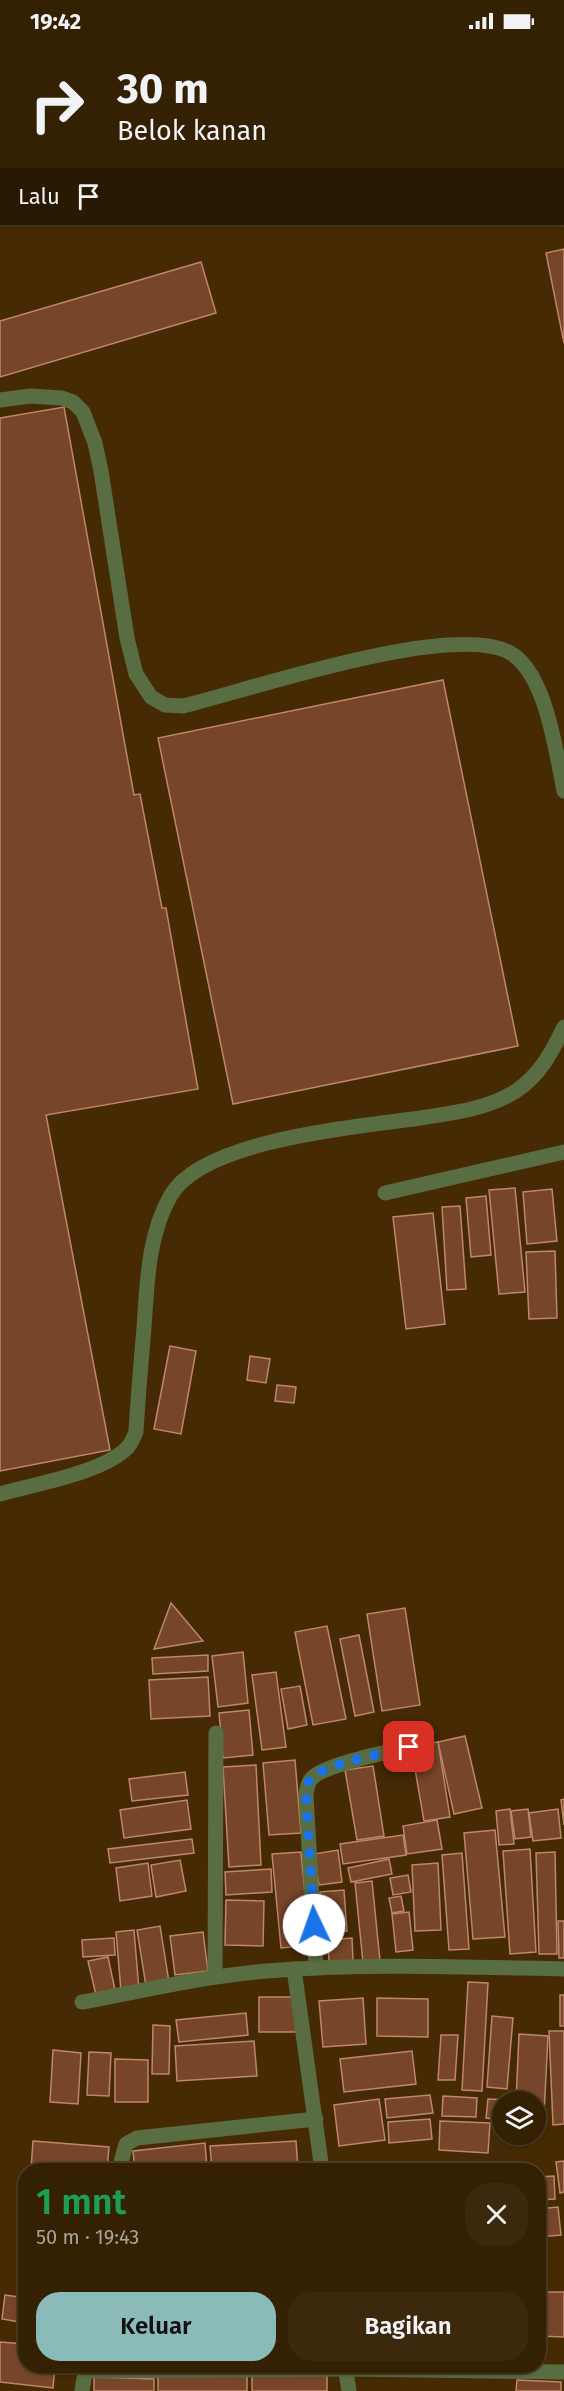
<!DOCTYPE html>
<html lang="id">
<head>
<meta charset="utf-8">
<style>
  :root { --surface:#342003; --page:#3c280d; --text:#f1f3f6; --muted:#a9a39a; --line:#4e3e25; --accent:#8bbbb9 }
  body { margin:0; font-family:"Fira Sans",sans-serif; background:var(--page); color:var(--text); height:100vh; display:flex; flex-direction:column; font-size:22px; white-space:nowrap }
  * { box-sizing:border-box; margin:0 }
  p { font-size:20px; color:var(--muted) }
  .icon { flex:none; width:33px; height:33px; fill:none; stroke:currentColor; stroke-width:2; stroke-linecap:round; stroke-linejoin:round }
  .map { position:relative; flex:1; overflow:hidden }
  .drawer { position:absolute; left:18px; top:2121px; width:528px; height:210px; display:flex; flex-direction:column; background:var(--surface); border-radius:24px; box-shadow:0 2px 4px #0004,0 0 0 2px var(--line) }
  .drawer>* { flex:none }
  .top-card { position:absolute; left:0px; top:0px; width:564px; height:183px; box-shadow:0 2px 4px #0004,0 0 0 2px var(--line); background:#342003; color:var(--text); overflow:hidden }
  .buttons { position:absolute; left:492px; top:2049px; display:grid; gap:12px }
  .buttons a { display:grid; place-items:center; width:54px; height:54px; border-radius:50%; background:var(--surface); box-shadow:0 2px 4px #0004,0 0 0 2px var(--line); font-size:30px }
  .pin { position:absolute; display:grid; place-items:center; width:51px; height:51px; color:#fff; margin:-26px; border-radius:12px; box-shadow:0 3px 9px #0006 }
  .me { position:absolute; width:66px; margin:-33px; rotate:357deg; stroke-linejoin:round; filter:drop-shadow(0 0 4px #0008) }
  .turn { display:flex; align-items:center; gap:21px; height:126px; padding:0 18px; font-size:27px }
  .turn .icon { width:78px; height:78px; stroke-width:2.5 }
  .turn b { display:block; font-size:42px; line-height:51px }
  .then { display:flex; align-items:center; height:57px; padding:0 18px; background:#0003; gap:12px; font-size:22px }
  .round { display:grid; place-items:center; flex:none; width:63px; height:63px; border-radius:24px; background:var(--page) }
  .headline { display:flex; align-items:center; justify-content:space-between; height:102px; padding:0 18px }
  h1 { font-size:36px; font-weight:600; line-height:45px; color:#1e9e55 }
  .button { display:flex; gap:12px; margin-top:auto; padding:12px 18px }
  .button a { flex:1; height:69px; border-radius:24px; background:var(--accent); color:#111; font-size:24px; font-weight:600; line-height:69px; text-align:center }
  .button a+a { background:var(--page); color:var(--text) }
  .status { display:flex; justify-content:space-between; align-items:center; height:42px; padding:0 30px; background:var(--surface); direction:ltr }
  .status svg { height:16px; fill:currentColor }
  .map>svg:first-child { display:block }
  .building { fill:#774529; stroke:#be8769; stroke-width:1.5 }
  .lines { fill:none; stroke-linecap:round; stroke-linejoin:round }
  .service { stroke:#596d43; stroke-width:15 }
  .minor { stroke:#596d43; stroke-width:15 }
  .route { stroke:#1a73e8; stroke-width:10; stroke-dasharray:0 18 }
</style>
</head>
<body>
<div class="status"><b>19:42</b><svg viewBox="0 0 49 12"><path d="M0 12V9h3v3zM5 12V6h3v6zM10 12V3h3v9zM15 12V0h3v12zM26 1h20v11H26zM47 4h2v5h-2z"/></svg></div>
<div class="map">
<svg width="564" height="2349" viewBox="0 0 564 2349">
  <rect width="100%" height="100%" fill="#452a04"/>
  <g class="building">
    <polygon points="37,0 84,0 85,2 37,2"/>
    <polygon points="161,0 192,0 192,2 156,2"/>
    <polygon points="326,0 358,0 358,2 327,2"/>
    <rect x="383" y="0" width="87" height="2"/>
    <polygon points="564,207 564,301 546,211"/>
    <polygon points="201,220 216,271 0,335 0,279"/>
    <polygon points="64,365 134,753 140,752 162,866 166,866 198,1047 46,1073 110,1408 0,1429 0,376"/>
    <polygon points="443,638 518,1004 233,1062 158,696"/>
    <polygon points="515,1146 525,1250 499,1252 489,1148"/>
    <polygon points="552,1147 557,1199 527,1202 523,1150"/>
    <polygon points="486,1154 491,1213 471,1215 466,1156"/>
    <polygon points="460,1164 466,1247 447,1248 442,1165"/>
    <polygon points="433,1171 445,1282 406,1287 393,1175"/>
    <polygon points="555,1209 557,1276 529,1277 526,1210"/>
    <polygon points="170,1304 196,1309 181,1392 154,1387"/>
    <polygon points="250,1314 270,1317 266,1341 247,1338"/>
    <polygon points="277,1343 296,1345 294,1361 275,1359"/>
    <polygon points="171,1561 203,1599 154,1607"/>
    <polygon points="405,1566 420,1663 382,1669 367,1572"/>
    <polygon points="327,1584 346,1677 313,1683 295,1590"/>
    <polygon points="359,1593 374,1670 355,1674 340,1597"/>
    <polygon points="243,1610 248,1661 218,1665 212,1614"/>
    <polygon points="208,1613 208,1629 153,1632 152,1616"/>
    <polygon points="276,1630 286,1705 262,1708 252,1633"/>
    <polygon points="208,1635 210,1674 151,1677 149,1638"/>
    <polygon points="300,1644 307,1683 288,1687 281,1647"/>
    <polygon points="249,1668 253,1713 223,1716 219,1671"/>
    <polygon points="465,1694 482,1766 454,1772 438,1700"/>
    <polygon points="438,1700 450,1775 424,1779 411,1704"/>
    <polygon points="295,1718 301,1791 269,1793 263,1721"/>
    <polygon points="256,1723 261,1823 229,1825 223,1725"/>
    <polygon points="373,1724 384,1794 357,1798 345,1728"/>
    <polygon points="185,1730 188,1753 132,1759 129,1737"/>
    <polygon points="564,1757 564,1783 561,1758"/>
    <polygon points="187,1758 191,1787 124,1796 120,1768"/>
    <polygon points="510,1767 514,1802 499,1803 496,1769"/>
    <polygon points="528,1767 531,1795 515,1797 511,1769"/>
    <polygon points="558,1767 561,1796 533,1799 529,1771"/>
    <polygon points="437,1778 442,1807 407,1812 403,1784"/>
    <polygon points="495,1788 505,1895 473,1897 464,1791"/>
    <polygon points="403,1793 406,1813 343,1822 340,1802"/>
    <polygon points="192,1797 194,1811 110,1821 108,1807"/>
    <polygon points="530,1807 536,1910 510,1912 503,1809"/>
    <polygon points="338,1808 342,1840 319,1843 314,1812"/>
    <polygon points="301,1810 310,1903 281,1906 272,1812"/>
    <polygon points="555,1810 557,1912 539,1912 536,1811"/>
    <polygon points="462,1811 469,1907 449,1908 442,1813"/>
    <polygon points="389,1817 392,1832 351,1840 348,1826"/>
    <polygon points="180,1818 186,1849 156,1855 151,1823"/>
    <polygon points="148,1821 152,1854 120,1859 116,1826"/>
    <polygon points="438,1821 441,1888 415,1889 412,1823"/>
    <polygon points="271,1827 272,1850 226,1853 225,1830"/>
    <polygon points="408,1833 411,1850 393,1853 390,1836"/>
    <polygon points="372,1839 380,1919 363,1921 355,1841"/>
    <polygon points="344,1848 347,1889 322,1891 320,1850"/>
    <polygon points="401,1854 404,1869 392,1871 389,1856"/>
    <polygon points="226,1858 264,1859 263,1904 225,1903"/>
    <polygon points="409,1870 413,1908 396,1910 392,1872"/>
    <polygon points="558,1879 564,1879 564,1916 559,1916"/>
    <polygon points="160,1884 169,1940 146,1944 137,1888"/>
    <polygon points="134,1888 139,1948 121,1949 116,1890"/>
    <polygon points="203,1890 208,1929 175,1933 170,1894"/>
    <polygon points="114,1896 115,1913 83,1915 82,1898"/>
    <polygon points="352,1896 353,1919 329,1920 328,1898"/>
    <polygon points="108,1915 115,1948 96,1953 88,1919"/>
    <polygon points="468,1940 488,1941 482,2049 462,2048"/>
    <rect x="560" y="1953" width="4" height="31"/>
    <polygon points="259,1955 295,1955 296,1990 259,1990"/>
    <polygon points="363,1956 366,2002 323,2005 319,1959"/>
    <polygon points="377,1956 428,1957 428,1995 377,1994"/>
    <polygon points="246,1971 248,1993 179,2000 176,1978"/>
    <polygon points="492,1974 513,1976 507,2047 487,2045"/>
    <polygon points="153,1983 170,1984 169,2032 152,2032"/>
    <polygon points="549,1989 564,1989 564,2082 553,2083"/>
    <polygon points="519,1992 548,1994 544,2072 536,2072 536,2060 516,2060"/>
    <polygon points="441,1993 458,1993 455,2038 438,2038"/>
    <polygon points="254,1999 257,2034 177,2039 175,2004"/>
    <polygon points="53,2008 81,2011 78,2062 50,2060"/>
    <polygon points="412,2009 416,2042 344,2050 340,2017"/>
    <polygon points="89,2010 111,2011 109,2054 87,2053"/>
    <polygon points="115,2017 148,2018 148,2060 115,2060"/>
    <polygon points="430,2053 433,2071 387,2076 385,2057"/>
    <polygon points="443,2054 477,2056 476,2075 442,2074"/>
    <polygon points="379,2057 385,2098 339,2104 334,2063"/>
    <polygon points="488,2057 511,2058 502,2060 502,2078 486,2076"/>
    <polygon points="430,2077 432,2097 389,2101 388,2080"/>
    <polygon points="440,2079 490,2081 488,2111 439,2108"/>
    <polygon points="33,2099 109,2105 107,2128 31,2127"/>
    <polygon points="296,2099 298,2126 212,2128 210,2104"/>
    <polygon points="205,2101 207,2126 182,2128 135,2128 133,2109"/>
    <polygon points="564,2119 564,2150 560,2151 556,2120"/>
    <polygon points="554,2134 555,2157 538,2158 538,2135"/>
    <polygon points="21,2150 26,2150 26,2178 20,2177"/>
    <polygon points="558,2165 561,2193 538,2195 538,2167"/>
    <polygon points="25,2184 26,2184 26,2217 23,2217"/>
    <polygon points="538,2250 564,2250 564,2295 538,2294"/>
    <polygon points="5,2253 26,2256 26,2281 2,2277"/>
    <polygon points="0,2300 26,2302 26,2324 55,2324 53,2346 0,2340"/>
    <polygon points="247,2330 247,2349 158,2349 158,2332"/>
    <polygon points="252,2331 327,2333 327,2349 252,2349"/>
    <polygon points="94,2335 154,2337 154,2349 94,2349"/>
    <polygon points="517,2338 561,2340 561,2349 516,2349"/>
  </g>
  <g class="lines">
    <g class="service">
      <polyline points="361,0 362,2"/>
      <polyline points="506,0 506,2"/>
      <path d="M0,358L30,354L62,356L73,360L83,370L95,401L101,429L127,596L136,632L151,655L165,663L183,664C247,649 464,574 515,614C547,639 556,710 564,749"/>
      <path d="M0,1452C35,1442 102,1431 127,1406C132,1401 133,1396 136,1390C138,1355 141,1320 144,1286C147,1242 148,1192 171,1153C204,1097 359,1085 420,1076C452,1071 488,1067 516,1049C540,1033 552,1010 564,985"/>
    </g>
    <g class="minor">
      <polyline points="312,0 312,2"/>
      <polyline points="559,0 559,2"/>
      <polyline points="562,14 564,20"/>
      <polyline points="0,113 2,112"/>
      <polyline points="385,1151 564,1110"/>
      <path d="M316,1926L306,1753C307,1747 307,1741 312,1736C326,1722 388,1710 409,1705"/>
      <polyline points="294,1927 322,2128"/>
      <polyline points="215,1935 216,1691"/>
      <path d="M82,1960C143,1949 205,1934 267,1929C366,1921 465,1925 564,1927"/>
      <polyline points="119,2128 126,2102 137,2096 316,2077"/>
      <polyline points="345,2324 349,2349"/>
      <polyline points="85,2329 346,2327 564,2330"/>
      <polyline points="82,2349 86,2324"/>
    </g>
  </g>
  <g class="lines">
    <path class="route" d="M314,1883L306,1753C307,1746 307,1740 312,1735C328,1721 387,1711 409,1705"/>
  </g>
</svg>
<div class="buttons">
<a><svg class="icon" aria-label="layers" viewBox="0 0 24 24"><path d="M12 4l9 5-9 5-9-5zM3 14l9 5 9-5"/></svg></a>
</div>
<div class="pin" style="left:409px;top:1705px;background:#d93025"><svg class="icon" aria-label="arrive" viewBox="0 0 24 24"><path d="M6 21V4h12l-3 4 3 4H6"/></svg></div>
<svg class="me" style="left:314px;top:1883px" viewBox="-20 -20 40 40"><circle r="19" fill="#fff"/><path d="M0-13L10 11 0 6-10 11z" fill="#1a73e8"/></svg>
<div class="top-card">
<div class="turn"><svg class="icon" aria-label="right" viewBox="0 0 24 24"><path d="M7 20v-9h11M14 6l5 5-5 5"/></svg><div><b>30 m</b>Belok kanan</div></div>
<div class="then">Lalu<svg class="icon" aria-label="arrive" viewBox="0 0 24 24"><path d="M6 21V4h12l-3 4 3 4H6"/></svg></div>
</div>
<section class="drawer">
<div class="headline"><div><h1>1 mnt</h1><p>50 m · 19:43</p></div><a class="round"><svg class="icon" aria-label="close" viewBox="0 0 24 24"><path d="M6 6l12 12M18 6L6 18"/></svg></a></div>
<div class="button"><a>Keluar</a><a>Bagikan</a></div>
</section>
</div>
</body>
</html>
